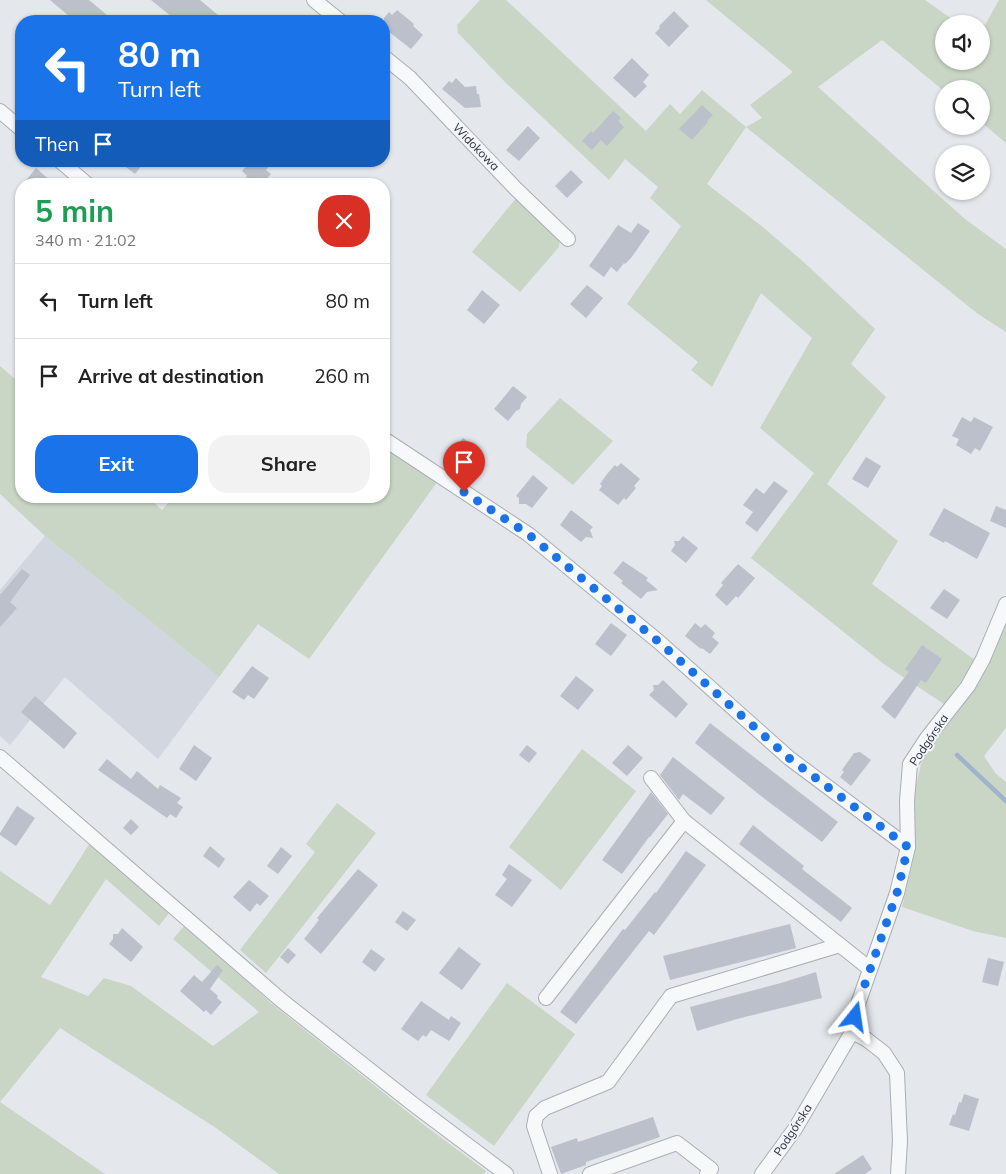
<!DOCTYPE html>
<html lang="en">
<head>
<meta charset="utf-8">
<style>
  :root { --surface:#fff; --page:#f2f2f2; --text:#222; --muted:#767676; --line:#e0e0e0; --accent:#1a73e8 }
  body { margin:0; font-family:Mulish,sans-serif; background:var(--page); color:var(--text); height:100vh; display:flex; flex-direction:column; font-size:19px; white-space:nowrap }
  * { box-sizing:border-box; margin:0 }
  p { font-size:16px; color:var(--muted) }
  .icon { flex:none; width:28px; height:28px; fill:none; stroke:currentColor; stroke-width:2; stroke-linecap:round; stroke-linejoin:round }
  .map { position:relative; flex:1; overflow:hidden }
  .drawer { position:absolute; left:15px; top:178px; width:375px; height:325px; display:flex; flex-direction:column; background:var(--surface); border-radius:20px; box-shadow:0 1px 4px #0004 }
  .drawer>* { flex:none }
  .top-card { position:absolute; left:15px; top:15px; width:375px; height:152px; border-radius:20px; box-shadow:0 1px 4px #0004; background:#1a73e8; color:#fff; overflow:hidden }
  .fabs { position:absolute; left:935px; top:15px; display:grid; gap:10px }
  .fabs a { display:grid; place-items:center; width:55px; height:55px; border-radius:50%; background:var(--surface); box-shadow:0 1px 4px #0004; font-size:25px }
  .pin { position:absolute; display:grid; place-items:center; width:42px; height:42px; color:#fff; margin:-51px -21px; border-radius:50% 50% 50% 0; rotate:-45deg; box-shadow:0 0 5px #0007 }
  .pin .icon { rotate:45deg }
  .me { position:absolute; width:55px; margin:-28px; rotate:15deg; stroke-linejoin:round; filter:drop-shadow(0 0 4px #0008) }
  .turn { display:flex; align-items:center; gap:18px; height:105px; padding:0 20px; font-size:22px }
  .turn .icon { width:65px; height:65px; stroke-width:2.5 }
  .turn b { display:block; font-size:35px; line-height:42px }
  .then { display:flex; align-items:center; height:48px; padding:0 20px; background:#0003; gap:10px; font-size:19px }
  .round { display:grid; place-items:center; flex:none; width:52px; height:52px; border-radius:20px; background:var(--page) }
  .head { display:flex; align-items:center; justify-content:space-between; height:85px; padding:0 20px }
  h1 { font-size:30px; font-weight:700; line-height:38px; color:#1e9e55 }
  .primary-button { display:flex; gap:10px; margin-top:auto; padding:10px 20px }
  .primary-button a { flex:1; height:58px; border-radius:20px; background:var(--accent); color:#fff; font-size:20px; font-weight:700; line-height:58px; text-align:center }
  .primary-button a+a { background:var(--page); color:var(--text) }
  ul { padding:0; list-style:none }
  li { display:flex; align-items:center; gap:15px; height:75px; padding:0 20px; border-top:1px solid var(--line) }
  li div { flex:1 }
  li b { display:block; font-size:19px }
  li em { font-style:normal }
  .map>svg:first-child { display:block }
  .built { fill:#d2d6de }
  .green { fill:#c9d6c5 }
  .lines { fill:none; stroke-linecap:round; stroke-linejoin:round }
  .stream { stroke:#9fb4cc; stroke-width:4.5 }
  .building { fill:#bbc0ca }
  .minor-casing { stroke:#a9aeb7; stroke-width:16 }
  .minor { stroke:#f7f8fa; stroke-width:14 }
  .route { stroke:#1a73e8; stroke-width:9; stroke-dasharray:0 16.2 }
  .labels { text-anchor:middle; stroke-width:4; stroke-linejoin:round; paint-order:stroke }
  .street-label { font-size:12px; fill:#2b3445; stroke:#f4f6f9 }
</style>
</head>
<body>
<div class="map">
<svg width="1006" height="1174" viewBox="0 0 1006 1174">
  <rect width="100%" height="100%" fill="#e4e7ec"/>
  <polygon class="built" points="45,536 219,677 158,759 65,677 10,745 0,736 0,590"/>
  <g class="green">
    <polygon points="480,0 506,0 646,131 670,104 680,114 702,90 746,127 762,118 750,105 793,72 706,0 925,0 959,24 944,24 944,61 981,61 981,32 999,0 1006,0 1006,143 981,122 981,89 944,89 944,91 882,40 818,87 965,219 1006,249 1006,332 978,314 746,127 707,184 764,228 807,265 875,329 851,364 886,397 827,484 898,541 872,584 976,661 944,704 885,665 751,558 814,473 760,428 812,338 761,293 712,387 691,370 698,362 627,304 681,226 650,198 658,187 625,159 609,180 505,82 458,33 457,25"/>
    <polygon points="517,197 560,238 559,247 520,292 472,252"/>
    <polygon points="0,366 21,384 21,496 147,496 162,510 174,496 384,496 384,446 438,481 309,659 258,624 219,677 45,536 0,494"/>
    <polygon points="560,398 613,441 573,485 526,447 527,434"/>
    <polygon points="1006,624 1006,728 984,756 996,774 1006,782 1006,938 973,931 902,907 915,851 914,793 923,756 962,706 987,668"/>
    <polygon points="582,749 636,791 561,890 509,847"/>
    <polygon points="337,803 376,833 266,973 240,950 315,852 306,844"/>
    <polygon points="90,843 112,860 169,913 159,926 106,879 41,977 88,996 104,978 131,986 213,1046 259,1012 173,939 186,924 271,1003 424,1125 486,1171 484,1174 279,1174 216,1128 60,1028 0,1102 105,1174 0,1174 0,871 50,905"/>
    <polygon points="507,983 575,1034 494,1146 426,1095"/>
  </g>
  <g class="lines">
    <polyline class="stream" points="957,755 1006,801"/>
  </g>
  <g class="building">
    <polygon points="50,0 89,0 114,21 75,21"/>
    <polygon points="151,0 200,0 225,21 177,21"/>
    <polygon points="397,10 414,24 413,26 423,35 411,49 384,28 384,18 389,12 392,15"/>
    <polygon points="674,11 689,26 669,47 655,33 660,28 659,26"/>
    <polygon points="632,58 649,75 643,82 647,86 635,98 613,78"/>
    <polygon points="456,78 465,87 476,86 477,94 479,94 481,107 465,108 442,89 449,81 452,83"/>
    <polygon points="702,105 713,115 707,121 708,122 692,140 679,129"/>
    <polygon points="613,111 621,118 618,121 624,127 607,146 601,140 592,150 582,141 591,131 593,133"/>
    <polygon points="528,126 540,138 519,161 506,150"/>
    <polygon points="118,161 145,161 135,174"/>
    <polygon points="251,161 273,161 266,170 271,174 262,184 241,184 247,176 242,171"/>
    <polygon points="36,168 54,184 23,184"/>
    <polygon points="571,170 583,182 567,198 555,186"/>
    <polygon points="638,223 650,231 631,258 625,264 624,263 617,272 611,267 604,277 589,266 618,225 631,233"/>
    <polygon points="587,285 603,298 586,318 570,304"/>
    <polygon points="482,290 500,305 484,324 467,310"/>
    <polygon points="513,386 527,397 521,404 520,409 516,411 508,421 494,409"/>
    <polygon points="962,417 971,422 974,417 993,427 980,451 975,448 971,454 956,445 959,439 952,436"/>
    <polygon points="463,438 481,451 468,467 450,455"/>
    <polygon points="866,457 881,466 868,488 852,479"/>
    <polygon points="621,463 640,479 634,486 636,488 626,500 624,498 618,505 599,490 602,486 600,484 607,474 615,465 617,467"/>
    <polygon points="533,475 548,488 532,508 526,504 519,504 519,498 516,496"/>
    <polygon points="774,481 788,491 757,532 745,523 753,512 743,505 756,488 764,494"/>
    <polygon points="996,506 1006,510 1006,528 990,521"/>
    <polygon points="944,508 990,533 977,559 945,541 944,543 929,535"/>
    <polygon points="571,510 593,527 590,530 593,538 586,537 581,542 560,525"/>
    <polygon points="683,536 698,548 686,563 671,551 675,545 674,541 679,541"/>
    <polygon points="623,561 648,578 646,580 658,590 647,592 641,599 621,583 623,581 613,573"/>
    <polygon points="738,564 755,578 738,598 736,596 727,606 715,595 723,585 721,583"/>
    <polygon points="22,569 30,575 10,602 17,608 0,627 0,593 1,594"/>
    <polygon points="944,589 960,600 947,619 930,608"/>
    <polygon points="611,623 627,635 611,656 595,644"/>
    <polygon points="695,623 701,628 705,624 715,633 712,637 719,643 710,654 702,648 701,649 685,636"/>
    <polygon points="922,645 942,659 926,683 921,680 895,719 881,707 909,672 905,669"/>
    <polygon points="252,666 269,678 254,699 248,695 244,700 232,692"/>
    <polygon points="576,676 594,690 578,710 560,696"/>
    <polygon points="663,680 688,704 676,718 649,695 654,690 653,685 658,685"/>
    <polygon points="35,696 77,733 64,749 21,712"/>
    <polygon points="710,723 838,822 822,842 761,796 695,743"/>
    <polygon points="194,745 212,758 196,781 179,769"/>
    <polygon points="527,745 537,753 529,763 519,755"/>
    <polygon points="628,745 643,758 627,776 612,763"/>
    <polygon points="860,752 871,760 851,786 840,777 844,772 842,770 854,753"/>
    <polygon points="673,757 725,798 711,815 683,794 679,800 660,775"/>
    <polygon points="107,759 131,779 137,771 158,789 160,785 181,798 177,803 183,807 176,818 170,814 167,818 98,770"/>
    <polygon points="651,792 668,814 650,837 649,837 622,874 602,860"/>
    <polygon points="17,806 35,818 16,846 0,835 0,833"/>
    <polygon points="131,819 139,827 131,835 123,828"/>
    <polygon points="753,825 804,866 802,869 852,908 841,922 739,844"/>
    <polygon points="210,846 225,859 219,868 203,856"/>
    <polygon points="281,847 292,856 278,874 267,866"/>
    <polygon points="686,851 706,865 654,935 649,931 576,1024 560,1012 623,929 625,930 655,892 656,893"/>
    <polygon points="509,864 532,880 512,907 495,895 507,879 502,875"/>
    <polygon points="358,869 378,885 321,954 304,939 319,920 317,918"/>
    <polygon points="249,880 269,896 260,906 257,903 250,912 233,897"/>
    <polygon points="403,911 416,920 407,931 395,922"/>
    <polygon points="790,924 796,948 670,980 663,956"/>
    <polygon points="122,928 143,947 131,962 109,944 113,939 113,934 118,934"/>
    <polygon points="459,947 481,964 462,990 439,973"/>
    <polygon points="288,948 296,955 288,964 280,957"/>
    <polygon points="371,949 385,959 375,972 362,962"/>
    <polygon points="988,958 1004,962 998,986 982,982"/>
    <polygon points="217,965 223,970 210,989 218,996 217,998 222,1002 211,1015 206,1010 204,1012 180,991 194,975 202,982"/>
    <polygon points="816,972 822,998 737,1019 697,1031 690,1007 781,983"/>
    <polygon points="421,1001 449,1020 451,1016 461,1023 449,1041 431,1030 426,1037 423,1035 418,1041 401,1029"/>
    <polygon points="964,1094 979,1099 969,1131 949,1125 953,1114 955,1115 959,1102 961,1103"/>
    <polygon points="653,1117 660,1137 586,1162 586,1165 561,1174 551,1147 577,1138 578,1142"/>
    <polygon points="863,1155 872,1169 865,1174 834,1174"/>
  </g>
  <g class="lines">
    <defs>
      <g id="minor">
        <polyline points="314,0 340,21"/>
        <polyline points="384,57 410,78 516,189 568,239"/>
        <polyline points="0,111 21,129"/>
        <polyline points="60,161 87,184"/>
        <polyline points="384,439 528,534 659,642 789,758 908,847"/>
        <polyline points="0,757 281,1000 413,1104 506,1174"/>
        <polyline points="651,778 684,821"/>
        <polyline points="546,998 684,821 870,969"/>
        <polyline points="852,1032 866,1039 884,1053 897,1073 900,1141 898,1174"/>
        <polyline points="550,1174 534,1126 536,1116 545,1108 608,1082 671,996 840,945"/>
        <polyline points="590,1174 677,1143 711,1169 707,1174"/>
        <polyline points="762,1174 795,1129 852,1032 859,1001 897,893 908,847 907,801 910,764 927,738 968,686 983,659 1006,604"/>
      </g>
    </defs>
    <use href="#minor" class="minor-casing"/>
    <use href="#minor" class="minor"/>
  </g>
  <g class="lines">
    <polyline class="route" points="464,492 528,534 659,642 789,758 908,847 897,893 859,1001 855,1017"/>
  </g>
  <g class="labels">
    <g class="street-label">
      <text transform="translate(476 147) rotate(46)" y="4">Widokowa</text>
      <text transform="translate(929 740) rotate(-56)" y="4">Podgórska</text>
      <text transform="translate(793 1130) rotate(-57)" y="4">Podgórska</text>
    </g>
  </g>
</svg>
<div class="fabs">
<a><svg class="icon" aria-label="sound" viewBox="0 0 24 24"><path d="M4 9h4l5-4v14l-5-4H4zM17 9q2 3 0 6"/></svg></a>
<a><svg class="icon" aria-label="search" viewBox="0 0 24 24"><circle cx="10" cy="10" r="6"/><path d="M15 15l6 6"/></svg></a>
<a><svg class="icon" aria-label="layers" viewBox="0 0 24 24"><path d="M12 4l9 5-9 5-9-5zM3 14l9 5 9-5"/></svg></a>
</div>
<div class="pin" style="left:464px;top:492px;background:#d93025"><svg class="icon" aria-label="arrive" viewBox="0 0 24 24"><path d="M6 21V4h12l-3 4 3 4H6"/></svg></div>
<svg class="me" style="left:855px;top:1017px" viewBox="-20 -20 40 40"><path d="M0-17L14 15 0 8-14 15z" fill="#1a73e8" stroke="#fff" stroke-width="4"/></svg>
<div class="top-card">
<div class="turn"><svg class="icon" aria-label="left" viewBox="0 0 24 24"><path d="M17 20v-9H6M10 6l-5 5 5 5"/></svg><div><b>80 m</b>Turn left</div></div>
<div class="then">Then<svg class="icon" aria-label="arrive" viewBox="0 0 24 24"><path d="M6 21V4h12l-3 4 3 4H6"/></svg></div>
</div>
<section class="drawer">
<div class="head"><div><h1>5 min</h1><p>340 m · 21:02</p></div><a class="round" style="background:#d93025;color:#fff"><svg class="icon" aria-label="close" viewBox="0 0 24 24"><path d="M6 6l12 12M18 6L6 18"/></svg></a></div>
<ul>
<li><svg class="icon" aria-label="left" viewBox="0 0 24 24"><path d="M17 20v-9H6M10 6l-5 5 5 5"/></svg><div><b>Turn left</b></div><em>80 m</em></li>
<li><svg class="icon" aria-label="arrive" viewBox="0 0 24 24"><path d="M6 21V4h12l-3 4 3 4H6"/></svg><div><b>Arrive at destination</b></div><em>260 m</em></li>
</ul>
<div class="primary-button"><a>Exit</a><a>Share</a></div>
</section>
</div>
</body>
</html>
